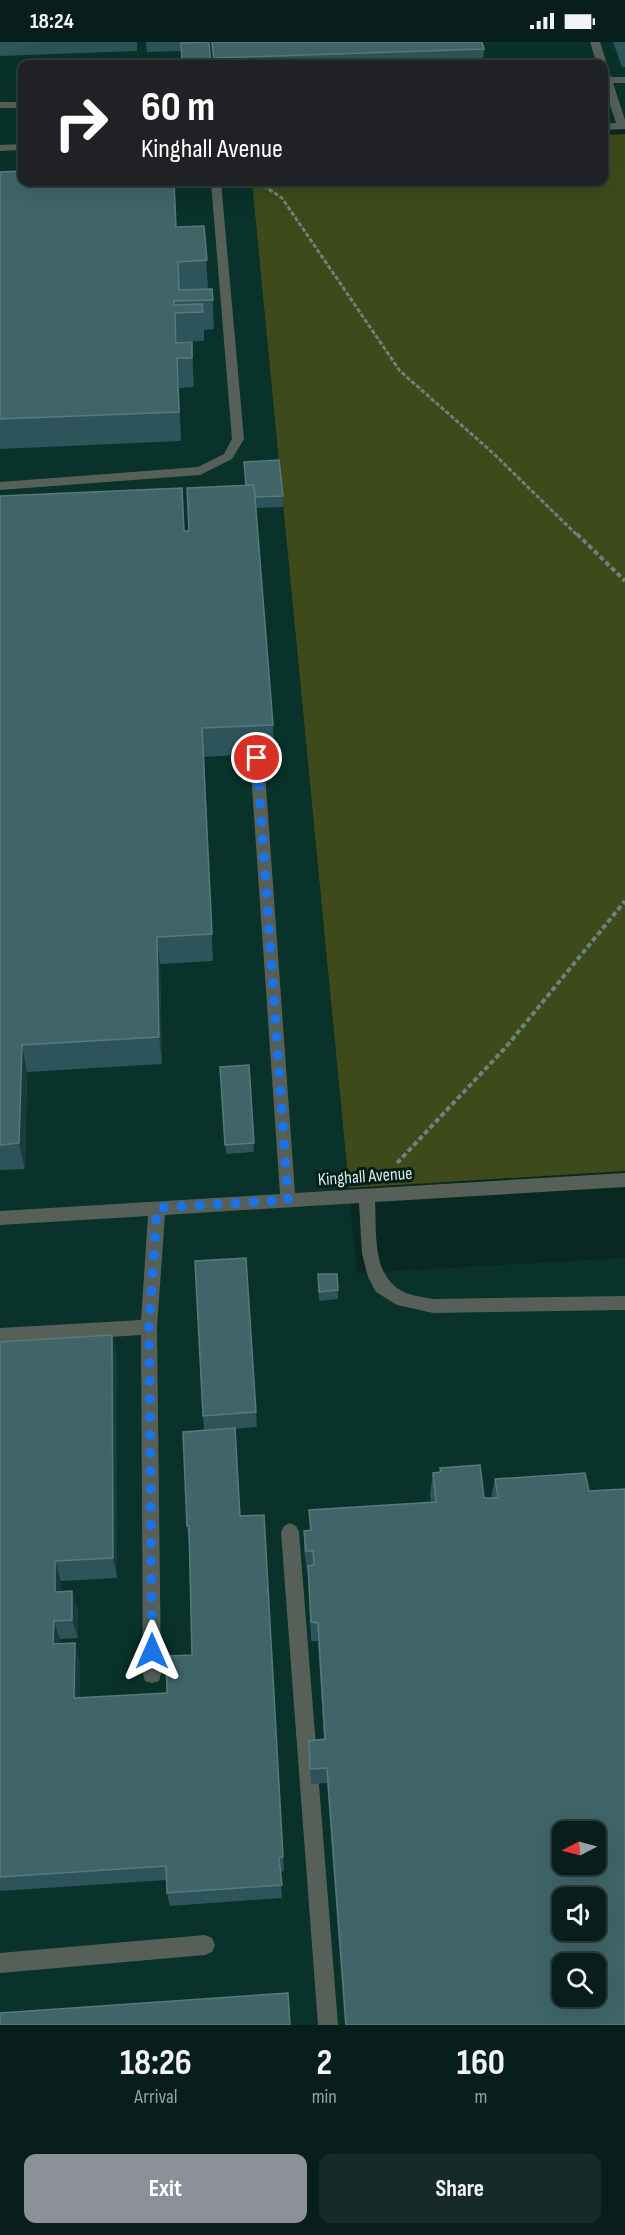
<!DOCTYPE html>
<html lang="en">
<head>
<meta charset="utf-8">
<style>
  :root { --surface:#081e1a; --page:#162b27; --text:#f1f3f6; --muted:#98a2a2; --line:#293c39; --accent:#8c9099 }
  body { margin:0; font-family:"Sofia Sans Condensed",sans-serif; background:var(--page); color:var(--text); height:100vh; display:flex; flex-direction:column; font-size:22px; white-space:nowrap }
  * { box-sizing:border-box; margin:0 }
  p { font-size:20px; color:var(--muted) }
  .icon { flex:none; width:33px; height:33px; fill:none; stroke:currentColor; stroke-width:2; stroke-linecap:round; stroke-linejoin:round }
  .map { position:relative; height:1983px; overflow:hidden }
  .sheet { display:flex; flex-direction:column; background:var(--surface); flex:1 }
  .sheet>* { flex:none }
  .banner { position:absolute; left:18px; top:18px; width:590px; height:126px; border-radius:12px; box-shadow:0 6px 24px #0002,0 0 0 2px var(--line); background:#202124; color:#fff; overflow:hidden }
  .needle { width:39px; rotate:264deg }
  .buttons { position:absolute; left:552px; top:1779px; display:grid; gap:12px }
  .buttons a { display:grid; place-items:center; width:54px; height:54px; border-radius:12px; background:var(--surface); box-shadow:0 6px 24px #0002,0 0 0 2px var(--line); font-size:30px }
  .pin { position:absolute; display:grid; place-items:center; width:51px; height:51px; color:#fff; margin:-26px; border:3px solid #fff; border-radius:50%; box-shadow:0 2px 6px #0007 }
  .me { position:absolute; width:66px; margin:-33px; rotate:0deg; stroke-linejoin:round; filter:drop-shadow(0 0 4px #0008) }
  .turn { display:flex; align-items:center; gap:21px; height:126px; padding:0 24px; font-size:27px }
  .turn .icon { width:78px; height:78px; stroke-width:2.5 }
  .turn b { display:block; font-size:42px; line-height:51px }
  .eta { display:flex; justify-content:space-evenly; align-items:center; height:102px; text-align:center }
  .eta b { font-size:36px; font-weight:700; line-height:42px }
  .button { display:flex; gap:12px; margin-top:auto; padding:12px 24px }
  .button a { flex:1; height:69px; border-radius:12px; background:var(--accent); color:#fff; font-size:24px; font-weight:700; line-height:69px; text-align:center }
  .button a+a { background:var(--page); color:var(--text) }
  .status { display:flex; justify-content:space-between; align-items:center; height:42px; padding:0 30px; background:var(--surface); direction:ltr }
  .status svg { height:16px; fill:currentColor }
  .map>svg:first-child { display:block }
  .built { fill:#08322a; fill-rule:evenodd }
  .green { fill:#3e4a1a }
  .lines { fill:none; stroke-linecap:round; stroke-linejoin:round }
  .path-far1 { stroke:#6b837d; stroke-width:3; stroke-dasharray:4.5 2; stroke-linecap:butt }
  .path { stroke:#6b837d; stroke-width:4; stroke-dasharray:5 3; stroke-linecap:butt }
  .minor { fill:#576058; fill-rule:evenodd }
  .wall { fill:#2c545a }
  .shaded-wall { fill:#173c3d }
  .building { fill:#3f6569; stroke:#577a7c; stroke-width:1.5; fill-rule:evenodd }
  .route { stroke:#1a73e8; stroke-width:10; stroke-dasharray:0 18 }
  .labels { text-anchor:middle; stroke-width:6; stroke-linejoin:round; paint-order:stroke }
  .street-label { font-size:18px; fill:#daebe6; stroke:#021e19 }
</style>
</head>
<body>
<div class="status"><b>18:24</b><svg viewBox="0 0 49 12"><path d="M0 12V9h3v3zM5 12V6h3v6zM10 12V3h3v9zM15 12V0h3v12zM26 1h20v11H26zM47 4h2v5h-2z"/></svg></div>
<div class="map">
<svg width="625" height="1983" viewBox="0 0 625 1983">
  <rect width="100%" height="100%" fill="#0a2822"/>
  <path class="built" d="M0,0H625V84L603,85V22H22V140H252L357,1231L625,1216V1983H0ZM562,1790H596V1822H562ZM562,1856H596V1888H562ZM562,1922H596V1954H562Z"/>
  <polygon class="green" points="625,92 625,1129 349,1146 252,140 603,140 603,93"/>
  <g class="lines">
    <polyline class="path-far1" points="258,140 282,156 400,329 493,411 578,494"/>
    <g class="path">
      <polyline points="577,492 625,539"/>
      <polyline points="397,1121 506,1005 625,859"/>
    </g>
    <g class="minor">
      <polygon points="590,0 600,0 611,35 625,35 625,41 613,41 625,78 625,87 603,88 603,82 616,81 603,41 603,22 597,22"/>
      <rect x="0" y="60" width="22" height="6"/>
      <polygon points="22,102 22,108 0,109 0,103"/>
      <polygon points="211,140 221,140 244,397 232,417 200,433 0,448 0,440 198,425 224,412 232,397"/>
      <path d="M257,711L264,716L295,1151L625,1131V1145L375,1160C377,1192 371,1236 406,1251C414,1254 424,1255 433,1257L625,1254V1268L433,1271L397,1263L376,1250L368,1235L362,1211L359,1161L165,1173L157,1285L161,1632L159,1639L152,1641L145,1639L143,1632L141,1293L0,1302V1286L141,1278L148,1174L0,1183V1169L280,1152L250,716Z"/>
      <polygon points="290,1481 296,1484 299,1490 338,1983 318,1983 281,1490 284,1484"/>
      <polygon points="205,1893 212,1896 215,1903 212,1910 205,1913 0,1931 0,1911"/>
    </g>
  </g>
  <g class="wall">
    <polygon points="0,0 137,0 137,9 0,14"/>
    <polygon points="146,0 209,0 211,22 182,22 181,9 147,10"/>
    <polygon points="211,0 482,0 484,7 483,22 213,22"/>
    <polygon points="613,0 625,0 625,25 622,25"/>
    <polygon points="0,130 174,140 176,185 204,184 208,247 212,247 214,287 204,288 204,299 177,300 192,300 193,330 194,345 179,346 181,399 0,407"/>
    <polygon points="244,420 283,454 283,465 256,466 273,683 274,711 204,715 213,919 160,922 162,1022 27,1030 25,1127 0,1128 0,454 185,489 189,489 246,443"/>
    <polygon points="249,1023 254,1110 226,1112 220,1025"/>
    <polygon points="246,1216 257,1385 235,1387 240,1474 264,1473 284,1829 280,1830 282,1856 170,1864 167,1851 167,1838 0,1849 0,1300 112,1293 117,1316 117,1536 61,1539 61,1549 78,1568 78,1596 60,1597 60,1602 80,1619 80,1656 167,1651 192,1613 189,1504 187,1484 204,1388 203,1374"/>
    <polygon points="318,1232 338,1248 338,1257 319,1259"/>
    <polygon points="440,1426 484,1456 491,1456 495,1437 625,1983 345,1983 327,1741 311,1742 309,1699 324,1697 318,1599 311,1599 308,1528 307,1528 304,1509 304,1489 310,1488 309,1468 431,1460 430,1452 433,1431 439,1430"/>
  </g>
  <g class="shaded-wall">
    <polygon points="174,259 177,300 181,399 176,301"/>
    <polygon points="202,686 204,715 213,919 212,892"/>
    <polygon points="157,895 160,922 162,1022 159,995"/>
    <polygon points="22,1003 27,1030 25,1127 19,1101"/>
    <polygon points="112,1293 117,1316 117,1536 113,1516"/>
    <polygon points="55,1519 61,1539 61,1569 55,1550"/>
    <polygon points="72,1549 78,1568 78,1596 72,1578"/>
    <polygon points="54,1579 60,1597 60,1620 53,1602"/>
    <polygon points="75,1601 80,1619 80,1673 74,1656"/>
  </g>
  <g class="building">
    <polygon points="209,0 211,22 182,22 181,1"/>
    <polygon points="212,0 482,0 484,7 214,16"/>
    <polygon points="22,129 22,140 174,140 176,185 204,184 207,218 178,220 179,248 212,247 213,258 174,259 174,263 202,262 203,270 175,271 176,301 192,300 192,316 177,316 179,370 0,377 0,130"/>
    <polygon points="279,418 283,454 255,455 254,443 246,443 244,420"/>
    <polygon points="254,443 273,683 202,686 212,892 157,895 159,995 22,1003 19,1101 0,1103 0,454 182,446 184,489 189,489 187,446"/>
    <polygon points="249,1023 254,1101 225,1103 220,1025"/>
    <polygon points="246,1216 256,1370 203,1374 195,1219"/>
    <polygon points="318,1232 337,1232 338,1248 319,1250"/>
    <polygon points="112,1293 113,1516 55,1519 55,1550 72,1549 72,1578 54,1579 53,1602 75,1601 74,1656 167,1651 166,1614 192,1613 189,1484 187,1484 183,1390 235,1386 240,1474 264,1473 283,1815 279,1816 282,1843 167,1851 166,1824 0,1835 0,1300"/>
    <path d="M480,1423L484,1456H498L495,1437L585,1431L589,1449L625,1447V1983H346L327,1726L310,1727L309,1699L325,1697L318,1581L311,1580L308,1524L314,1523L313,1509H306L304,1489L311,1488L309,1468L436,1460L433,1431L441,1430L440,1426ZM562,1790H596V1822H562ZM562,1856H596V1888H562ZM562,1922H596V1954H562Z"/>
    <polygon points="288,1951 290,1983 0,1983 0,1971"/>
  </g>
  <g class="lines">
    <polyline class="route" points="152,1609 149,1285 157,1166 288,1158 257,716"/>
  </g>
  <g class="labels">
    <g class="street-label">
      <text transform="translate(365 1134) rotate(-4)" y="6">Kinghall Avenue</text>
    </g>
  </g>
</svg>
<div class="buttons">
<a><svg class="needle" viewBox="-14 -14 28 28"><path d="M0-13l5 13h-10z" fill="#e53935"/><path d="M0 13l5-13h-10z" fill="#98a2a2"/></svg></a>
<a><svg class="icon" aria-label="sound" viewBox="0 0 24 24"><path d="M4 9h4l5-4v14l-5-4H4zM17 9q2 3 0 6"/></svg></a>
<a><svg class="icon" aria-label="search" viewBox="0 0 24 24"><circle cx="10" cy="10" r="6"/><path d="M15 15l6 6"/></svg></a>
</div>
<div class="pin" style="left:257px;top:716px;background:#d93025"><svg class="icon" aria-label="arrive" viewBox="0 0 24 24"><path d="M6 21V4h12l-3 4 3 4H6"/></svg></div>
<svg class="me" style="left:152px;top:1609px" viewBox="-20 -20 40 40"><path d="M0-17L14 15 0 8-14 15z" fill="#1a73e8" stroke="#fff" stroke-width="4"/></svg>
<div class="banner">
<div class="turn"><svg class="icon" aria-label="right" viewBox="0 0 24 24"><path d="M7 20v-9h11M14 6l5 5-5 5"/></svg><div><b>60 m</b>Kinghall Avenue</div></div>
</div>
</div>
<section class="sheet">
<div class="eta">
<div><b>18:26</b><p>Arrival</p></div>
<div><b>2</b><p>min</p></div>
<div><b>160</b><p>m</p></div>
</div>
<div class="button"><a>Exit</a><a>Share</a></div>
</section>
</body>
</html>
